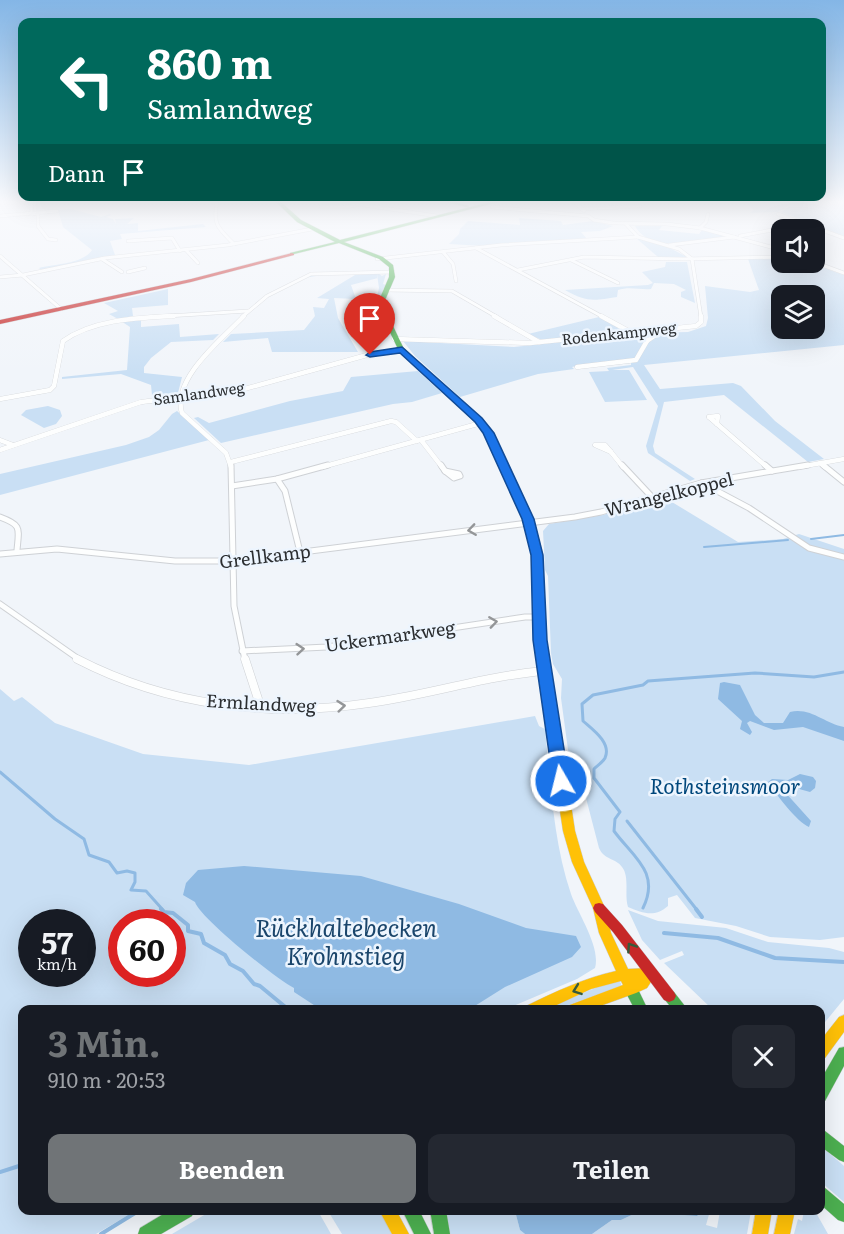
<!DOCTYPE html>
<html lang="de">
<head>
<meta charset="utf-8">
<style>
  :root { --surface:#171b24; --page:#242831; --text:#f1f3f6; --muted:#9ea1a6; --accent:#707477 }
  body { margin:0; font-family:Literata,serif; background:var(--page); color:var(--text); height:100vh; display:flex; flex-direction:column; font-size:22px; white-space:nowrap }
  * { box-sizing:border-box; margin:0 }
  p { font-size:20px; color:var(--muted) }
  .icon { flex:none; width:33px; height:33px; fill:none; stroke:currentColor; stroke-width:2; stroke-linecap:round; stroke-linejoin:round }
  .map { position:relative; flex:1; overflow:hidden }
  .details { position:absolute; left:18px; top:1005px; width:807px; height:210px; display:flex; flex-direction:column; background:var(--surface); border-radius:12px; box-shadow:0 6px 24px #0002 }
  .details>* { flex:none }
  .banner { position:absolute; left:18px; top:18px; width:808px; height:183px; border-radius:12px; box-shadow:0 6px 24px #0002; background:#00695c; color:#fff; overflow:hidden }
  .fabs { position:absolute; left:771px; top:219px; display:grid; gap:12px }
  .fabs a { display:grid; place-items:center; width:54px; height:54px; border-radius:12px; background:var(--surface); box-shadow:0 6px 24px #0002; font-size:30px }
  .speed { position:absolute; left:18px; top:909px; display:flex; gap:12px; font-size:30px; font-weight:700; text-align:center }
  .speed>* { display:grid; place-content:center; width:78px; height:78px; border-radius:50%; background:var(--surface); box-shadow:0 6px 24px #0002; line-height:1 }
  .speed small { font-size:15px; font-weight:400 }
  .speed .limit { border:9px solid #d22; background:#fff; color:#111 }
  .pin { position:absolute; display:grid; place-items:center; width:51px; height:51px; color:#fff; margin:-62px -26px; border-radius:50% 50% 50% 0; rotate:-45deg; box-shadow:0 0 6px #0007 }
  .pin .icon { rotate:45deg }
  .me { position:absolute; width:66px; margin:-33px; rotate:352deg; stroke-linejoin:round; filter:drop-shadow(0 0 4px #0008) }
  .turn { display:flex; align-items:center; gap:21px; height:126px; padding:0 30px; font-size:27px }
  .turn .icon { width:78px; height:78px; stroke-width:2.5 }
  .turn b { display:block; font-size:42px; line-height:51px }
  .then { display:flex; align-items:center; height:57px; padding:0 30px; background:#0003; gap:12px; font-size:22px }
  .round { display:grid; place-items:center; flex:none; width:63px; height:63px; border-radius:12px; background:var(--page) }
  .overview { display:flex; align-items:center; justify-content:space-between; height:102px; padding:0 30px }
  h1 { font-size:36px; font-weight:700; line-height:45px; color:var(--accent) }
  .cta { display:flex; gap:12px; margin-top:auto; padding:12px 30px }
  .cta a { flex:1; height:69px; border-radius:12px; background:var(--accent); color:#fff; font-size:24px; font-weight:700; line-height:69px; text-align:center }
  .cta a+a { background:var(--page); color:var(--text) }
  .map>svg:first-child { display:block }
  .green { fill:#c9dff4; fill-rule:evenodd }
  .water { fill:#8fbae3 }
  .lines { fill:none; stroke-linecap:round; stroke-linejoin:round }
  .stream-far3 { stroke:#8fbae3; stroke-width:1.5 }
  .stream-far2 { stroke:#8fbae3; stroke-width:2 }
  .stream-far1 { stroke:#8fbae3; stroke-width:3 }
  .stream { stroke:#8fbae3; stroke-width:4 }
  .street-far3-casing { stroke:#ced1d5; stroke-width:4 }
  .street-far2-casing { stroke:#ced1d5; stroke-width:5 }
  .street-far1-casing { stroke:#ced1d5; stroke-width:7 }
  .street-casing { stroke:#ced1d5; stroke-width:9 }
  .fast-casing { stroke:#ced1d5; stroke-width:1 }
  .slow-casing { stroke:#ced1d5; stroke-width:1 }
  .jam-casing { stroke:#ced1d5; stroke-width:1 }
  .street-far3 { stroke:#fdfefe; stroke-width:3 }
  .street-far2 { stroke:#fdfefe; stroke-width:4.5 }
  .street-far1 { stroke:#fdfefe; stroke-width:5 }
  .street { stroke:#fdfefe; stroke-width:8 }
  .fast { fill:#4caf50; fill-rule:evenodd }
  .slow { fill:#ffc107; fill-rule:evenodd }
  .jam { fill:#c62828; fill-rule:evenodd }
  .oneway { stroke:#949698 }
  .oneway2 { stroke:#375b3c }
  .route { fill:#1a73e8; stroke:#114b97; stroke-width:1.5 }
  .labels { text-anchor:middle; stroke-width:5; stroke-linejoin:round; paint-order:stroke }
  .far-street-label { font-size:15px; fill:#2b2e31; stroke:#edf5fe }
  .street-label { font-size:18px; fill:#2b2e31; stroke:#edf5fe }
  .near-park-label { font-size:21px; font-style:italic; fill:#00477b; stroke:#edf5fe }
  .near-water-label { font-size:24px; font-style:italic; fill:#1a456b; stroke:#edf5fe }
</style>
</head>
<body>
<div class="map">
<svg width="844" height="1234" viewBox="0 0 844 1234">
  <rect width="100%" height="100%" fill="#f1f5fa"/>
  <g class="green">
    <polygon points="744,201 834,201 844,203 844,236 781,212 795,202 778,212 750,213 754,210"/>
    <path d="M71,209L101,217L110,214L111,215L106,217L113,219L116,224L115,219L134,218L127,224L138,223V231L203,224L206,227L120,234L122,239L110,241L115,255L41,270L39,268C54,264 83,264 92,250L63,227L58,210Z"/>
    <polygon points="519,218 561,221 563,225 593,221 613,226 600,231 581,232 588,240 484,246 449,244 459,234 460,229 468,221 520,225"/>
    <path d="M635,226H662L659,230L699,234L702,230L726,236L723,238C697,241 651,254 635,226Z"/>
    <polygon points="636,238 668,247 687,257 658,257"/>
    <path d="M748,259H781L782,262L810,263L844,275V345L644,365L660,389L733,383L741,386L775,421L824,459L808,462L724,395L664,402L653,446L655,453L695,479L690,481L648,453L646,446L658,406L633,367L612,370H629L647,400L605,402L589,372L609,371L607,368L631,365V363L576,366L572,367L574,369L538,374L460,397L415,356L403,341L514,347L645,333L688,332L706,326L708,318L705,286L750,292L759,290ZM782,296H814V328H782Z"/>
    <path d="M666,262H687L695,303L681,297V292L686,290L674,284L654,283L651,289C640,290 629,286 618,290L617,297C593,301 586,302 565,290L648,285L653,283L642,272L665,267Z"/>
    <polygon points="378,273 382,276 386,274 383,284 386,285 379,301 376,302 379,288 377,274 378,278 351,285 356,299 334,298 338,318 358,352 272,352 268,338 223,342 231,334 304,330 315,316 313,307 324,308 329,299 317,298 355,275 323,275 303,278 312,275"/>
    <polygon points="168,289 168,305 132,308 133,316 118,319 109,314 118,311 104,303"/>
    <polygon points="599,317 622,330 542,340 528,334"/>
    <polygon points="141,318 141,327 179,324 180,337 219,334 213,340 171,342 151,358 144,367 144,373 182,377 178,393 152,395 151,385 121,374 62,379 62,377 127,370 130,327 121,321"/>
    <polygon points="418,371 442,393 412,402 393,404 221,443 194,418 198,417 209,423 290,401 343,391 351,377"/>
    <polygon points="48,406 60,410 62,416 56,424 44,428 21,415 26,410"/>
    <polygon points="177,411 209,440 0,495 0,474 126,445 149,437 159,430 172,414"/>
    <path d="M662,496L738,542L783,539L799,534L844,549V937L820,940L770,937L736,926L695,918L677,895L668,898V906C654,918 643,913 628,907C624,895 630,877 622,867C616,858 604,860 599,848L580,775L569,757L561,698L562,679L553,664L551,653L548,576L545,570L543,531L549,524L603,515Z"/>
    <path d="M0,689L14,701L22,697L55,723L143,754L249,765L535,716L539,726L545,729C551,784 553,841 571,894C578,914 601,947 595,968L577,979L506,1009L22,1010V1210L135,1211L96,1234H0ZM32,922H82V974H32ZM122,922H172V974H122Z"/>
    <polygon points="628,910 658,921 726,928 768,942 829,948 844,952 844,999 821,1027 820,1010 712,1009 664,963 684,955 682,951 660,960 642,940"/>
    <polygon points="616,980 621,983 621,986 557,1009 540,1010"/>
    <polygon points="821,1146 844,1166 844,1202 821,1182"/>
    <polygon points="211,1211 318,1211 331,1234 172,1234"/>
    <polygon points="328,1211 380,1211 393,1234 342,1234"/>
    <polygon points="444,1211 515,1211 520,1230 525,1234 449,1234"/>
    <polygon points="702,1211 710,1211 706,1225 717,1228 720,1211 751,1211 747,1234 592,1234 612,1220 621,1220 638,1212 697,1216"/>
    <polygon points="804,1211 815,1211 828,1234 794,1234 798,1219 802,1221"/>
  </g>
  <g class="water">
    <path d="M724,682L740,685L755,715L764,723H783L790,712C811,707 825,724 844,727V741L803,727L774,730L750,721L747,723L752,732L750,735L740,729L742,721L718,699L720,683Z"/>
    <path d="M800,774L813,777L816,781L815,788L810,792L792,787L784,791L811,821L809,827C797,822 775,793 768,782L772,779L788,780Z"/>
    <path d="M244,866L361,876L459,904L526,928L576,936L581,947L572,957L505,987L470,1009L392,1010L391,1007L384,1010L320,1009L294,992V988C276,979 199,917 195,902L183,895L186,883L198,870Z"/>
    <polygon points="515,1211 702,1210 702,1211 697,1216 638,1212 621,1220 612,1220 592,1234 525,1234 520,1230"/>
  </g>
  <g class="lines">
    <polyline class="stream-far3" points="808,223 816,221"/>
    <g class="stream-far2">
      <polyline points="811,539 844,535"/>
      <polyline points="704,547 788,540"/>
    </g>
    <g class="stream-far1">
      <polyline points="0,772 55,819 84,839 89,855 109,862 117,873 127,871 135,873 135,882 131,890 146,891 163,910"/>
      <polyline points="627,821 697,910"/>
      <path d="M643,908C661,872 632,856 614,831L615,819L620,812L594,778V769C597,766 603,762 605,758C612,743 592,729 583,721L582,704L593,695L643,685L648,681L755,673L814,677L844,672"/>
    </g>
    <g class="stream">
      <polyline points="161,909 164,912 173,913 188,925 188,931 201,934 204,943 225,955 230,964 243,971 254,984 260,986 289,1010"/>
      <polyline points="696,909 702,917"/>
      <polyline points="664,933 718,938 775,958 844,962"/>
      <polyline points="0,1172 22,1165"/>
      <polyline points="101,1234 140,1210"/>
    </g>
    <defs>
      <g id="street-far3">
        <polyline points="31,201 32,213 38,214 38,226 48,239 56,240"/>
        <path d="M217,201C213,225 217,227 234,244"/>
        <polyline points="574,201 584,211"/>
        <polyline points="363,205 437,216"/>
        <polyline points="338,206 321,207 347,207 373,201"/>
        <polyline points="492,207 588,216 594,220 613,223 667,224 700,228 782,250"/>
        <polyline points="582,209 640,206"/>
        <polyline points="778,214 844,238"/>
        <polyline points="0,216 57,211"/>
        <polyline points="626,224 638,237 679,249 692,259 701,317"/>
        <polyline points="700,228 706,222 708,214"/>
        <polyline points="740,236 804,224"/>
        <polyline points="128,241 172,238 180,251"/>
        <polyline points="670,245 734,237"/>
        <polyline points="476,248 603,317"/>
        <polyline points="814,249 822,247"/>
        <polyline points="186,250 198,263"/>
        <polyline points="443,252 453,264 456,281"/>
        <polyline points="0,256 61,309"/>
        <polyline points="102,259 122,272"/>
        <polyline points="377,259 501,245 638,237"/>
        <polyline points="571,260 618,283"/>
        <polyline points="814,262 844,273"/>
        <polyline points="518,270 584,257 684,259 782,257"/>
        <polyline points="128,272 145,268"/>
        <polyline points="0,277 23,275 105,258 228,245 312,229"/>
        <polyline points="385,290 452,291 497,317"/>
        <polyline points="151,317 248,311"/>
        <polyline points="242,317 267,296 311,274 393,272"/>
      </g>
      <g id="street-far2">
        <polyline points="494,316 539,342"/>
        <polyline points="394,339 530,343 696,326 701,322 701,316"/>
        <polyline points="647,341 663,330"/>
        <polyline points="577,367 636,360 647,341 601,316"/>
        <path d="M0,399L50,390L54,386L63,341C94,319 138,318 174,316"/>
        <polyline points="709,417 767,467"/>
        <polyline points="709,417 718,416 717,424"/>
        <polyline points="0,440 13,445"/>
        <polyline points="421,440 442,467"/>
        <polygon points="595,445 605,445 611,452"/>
        <polyline points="0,450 141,402 237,391 367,355 402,350"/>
        <polyline points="611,452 623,467"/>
        <polyline points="231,462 391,421 396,422 417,441"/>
        <polyline points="820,463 825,467"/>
        <path d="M231,467L226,453L182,413C171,379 223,338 244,316"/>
        <polyline points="322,467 481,423"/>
        <polyline points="799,467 844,459"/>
      </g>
      <g id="street-far1">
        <polyline points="231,465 234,606 245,660"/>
        <polyline points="441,465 445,471"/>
        <polyline points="622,465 651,496"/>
        <polyline points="765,465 772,471"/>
        <polyline points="823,465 844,482"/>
        <polygon points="445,471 459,474 460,476 454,478"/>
        <polyline points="277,479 285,491 300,552"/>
        <polyline points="702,483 749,508 809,548 844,557"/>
        <polyline points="232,486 277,479 328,465"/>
        <path d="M0,517C22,525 19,528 17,550"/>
        <polyline points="0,554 57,549 175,561 233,561 575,517 601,512 701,483 808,465"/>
        <polyline points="0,604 80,660"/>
        <polyline points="242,651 327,647 525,617 538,617"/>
      </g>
      <g id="street">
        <path d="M77,659C168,706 269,718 369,703C428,695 485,676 544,671"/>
        <polyline points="245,659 261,708"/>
      </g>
      <g id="fast">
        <polygon points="275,201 280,201 301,220 340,240 494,201 502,201 344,242 383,257 393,265 395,277 383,305 403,347 487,427 501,454 500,456 497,456 493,454 482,429 398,349 377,305 389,277 389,267 379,259 339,243 290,255 290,253 335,242 297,222"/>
        <polygon points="443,201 451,201 469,206 467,207"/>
        <polygon points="631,983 636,985 648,1010 635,1010 624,989 626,985"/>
        <polygon points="669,990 674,992 688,1010 673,1010 662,996 664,992"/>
        <polygon points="844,1047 844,1066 825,1101 820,1103 820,1081 839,1048"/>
        <polygon points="820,1129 825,1131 844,1146 844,1162 839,1160 820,1146"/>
        <polygon points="820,1185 825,1188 844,1204 844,1222 838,1220 820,1204"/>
        <polygon points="170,1210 194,1210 192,1216 161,1234 138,1234 140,1228"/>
        <polygon points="402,1210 419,1210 431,1234 414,1234"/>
        <polygon points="430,1210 446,1210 450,1234 434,1234"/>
      </g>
      <g id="slow">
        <path d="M564,794L568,795L570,798L575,831L584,862L605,908L611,933L628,969L650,968L655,970L656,974L647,988L636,993L589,1010H566L567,1006L623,985L621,981L591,989L546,1010H525L526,1006C555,992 584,978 616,971L599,933L593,908L572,862L563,831L558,798L560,795Z"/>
        <polygon points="844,1015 844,1032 825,1058 820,1059 820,1041 839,1017"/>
        <polygon points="379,1210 396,1210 409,1234 392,1234"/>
        <polygon points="756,1210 772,1210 768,1234 752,1234"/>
        <polygon points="779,1210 795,1210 790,1234 774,1234"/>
      </g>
      <g id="jam">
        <polygon points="292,253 294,254 294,255 191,282 0,324 0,320 191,279"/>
        <polygon points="494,452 497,452 501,454 534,524 541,555 546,655 570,798 568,801 564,802 560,801 558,798 536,655 533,555 526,524 493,454"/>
        <polygon points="599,903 603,904 622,925 674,992 676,996 674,1000 669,1002 664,1000 613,932 595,912 593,908 595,904"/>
      </g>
    </defs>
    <use href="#street-far3" class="street-far3-casing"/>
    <use href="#street-far2" class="street-far2-casing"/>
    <use href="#street-far1" class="street-far1-casing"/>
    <use href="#street" class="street-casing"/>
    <use href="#fast" class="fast-casing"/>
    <use href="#slow" class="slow-casing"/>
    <use href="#jam" class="jam-casing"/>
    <use href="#street-far3" class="street-far3"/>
    <use href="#street-far2" class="street-far2"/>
    <use href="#street-far1" class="street-far1"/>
    <use href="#street" class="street"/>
    <use href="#fast" class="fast"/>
    <use href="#slow" class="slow"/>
    <use href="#jam" class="jam"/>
  </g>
  <defs><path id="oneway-chevron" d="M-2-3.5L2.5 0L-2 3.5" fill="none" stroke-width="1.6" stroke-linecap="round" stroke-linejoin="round" transform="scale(1.5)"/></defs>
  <g class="oneway">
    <use href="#oneway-chevron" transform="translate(472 530) rotate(172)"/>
    <use href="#oneway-chevron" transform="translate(493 622) rotate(-8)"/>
    <use href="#oneway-chevron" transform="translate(300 649) rotate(-5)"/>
    <use href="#oneway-chevron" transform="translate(341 706) rotate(-6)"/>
  </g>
  <g class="oneway2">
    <use href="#oneway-chevron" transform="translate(631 947) rotate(-124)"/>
    <use href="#oneway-chevron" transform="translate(577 990) rotate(160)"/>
  </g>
  <linearGradient id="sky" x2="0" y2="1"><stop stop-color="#84b6e6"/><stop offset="0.54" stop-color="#f9fafd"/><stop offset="1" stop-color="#f9fafd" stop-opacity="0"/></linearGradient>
  <rect width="844" height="374" fill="url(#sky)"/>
  <polygon class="route" points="402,347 482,418 494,433 534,519 543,555 547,640 569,781 567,785 555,785 553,781 533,640 531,555 522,519 483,433 475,422 400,353 370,357 366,355 370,352"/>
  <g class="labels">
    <g class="far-street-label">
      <text transform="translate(619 334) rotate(-6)" y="5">Rodenkampweg</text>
      <text transform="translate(199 394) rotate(-8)" y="5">Samlandweg</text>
    </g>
    <g class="street-label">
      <text transform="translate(669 495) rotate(-14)" y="6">Wrangelkoppel</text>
      <text transform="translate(265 557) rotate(-7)" y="6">Grellkamp</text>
      <text transform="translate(390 637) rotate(-8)" y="6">Uckermarkweg</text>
      <text transform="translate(261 704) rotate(3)" y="6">Ermlandweg</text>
    </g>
    <g class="near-park-label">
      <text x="725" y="794">Rothsteinsmoor</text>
    </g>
    <g class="near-water-label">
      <text x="346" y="937">Rückhaltebecken<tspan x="346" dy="28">Krohnstieg</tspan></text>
    </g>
  </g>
</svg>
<div class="fabs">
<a><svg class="icon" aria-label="sound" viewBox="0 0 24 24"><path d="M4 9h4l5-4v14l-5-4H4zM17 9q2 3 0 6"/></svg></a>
<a><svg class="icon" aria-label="layers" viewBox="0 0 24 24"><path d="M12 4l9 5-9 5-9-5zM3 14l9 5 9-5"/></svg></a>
</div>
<div class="speed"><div>57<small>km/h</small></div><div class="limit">60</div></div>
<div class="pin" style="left:370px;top:355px;background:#d93025"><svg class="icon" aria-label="arrive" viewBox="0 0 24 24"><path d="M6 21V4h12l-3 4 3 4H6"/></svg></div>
<svg class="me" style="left:561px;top:781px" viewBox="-20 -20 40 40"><circle r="17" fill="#1a73e8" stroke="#fff" stroke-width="3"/><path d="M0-11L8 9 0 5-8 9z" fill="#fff"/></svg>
<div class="banner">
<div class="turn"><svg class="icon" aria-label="left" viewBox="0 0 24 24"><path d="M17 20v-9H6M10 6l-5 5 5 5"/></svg><div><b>860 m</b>Samlandweg</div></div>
<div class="then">Dann<svg class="icon" aria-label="arrive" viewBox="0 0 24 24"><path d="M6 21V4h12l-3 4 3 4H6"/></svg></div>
</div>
<section class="details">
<div class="overview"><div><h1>3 Min.</h1><p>910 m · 20:53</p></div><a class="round"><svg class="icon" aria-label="close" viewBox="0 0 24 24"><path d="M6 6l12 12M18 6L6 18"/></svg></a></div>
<div class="cta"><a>Beenden</a><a>Teilen</a></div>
</section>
</div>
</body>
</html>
